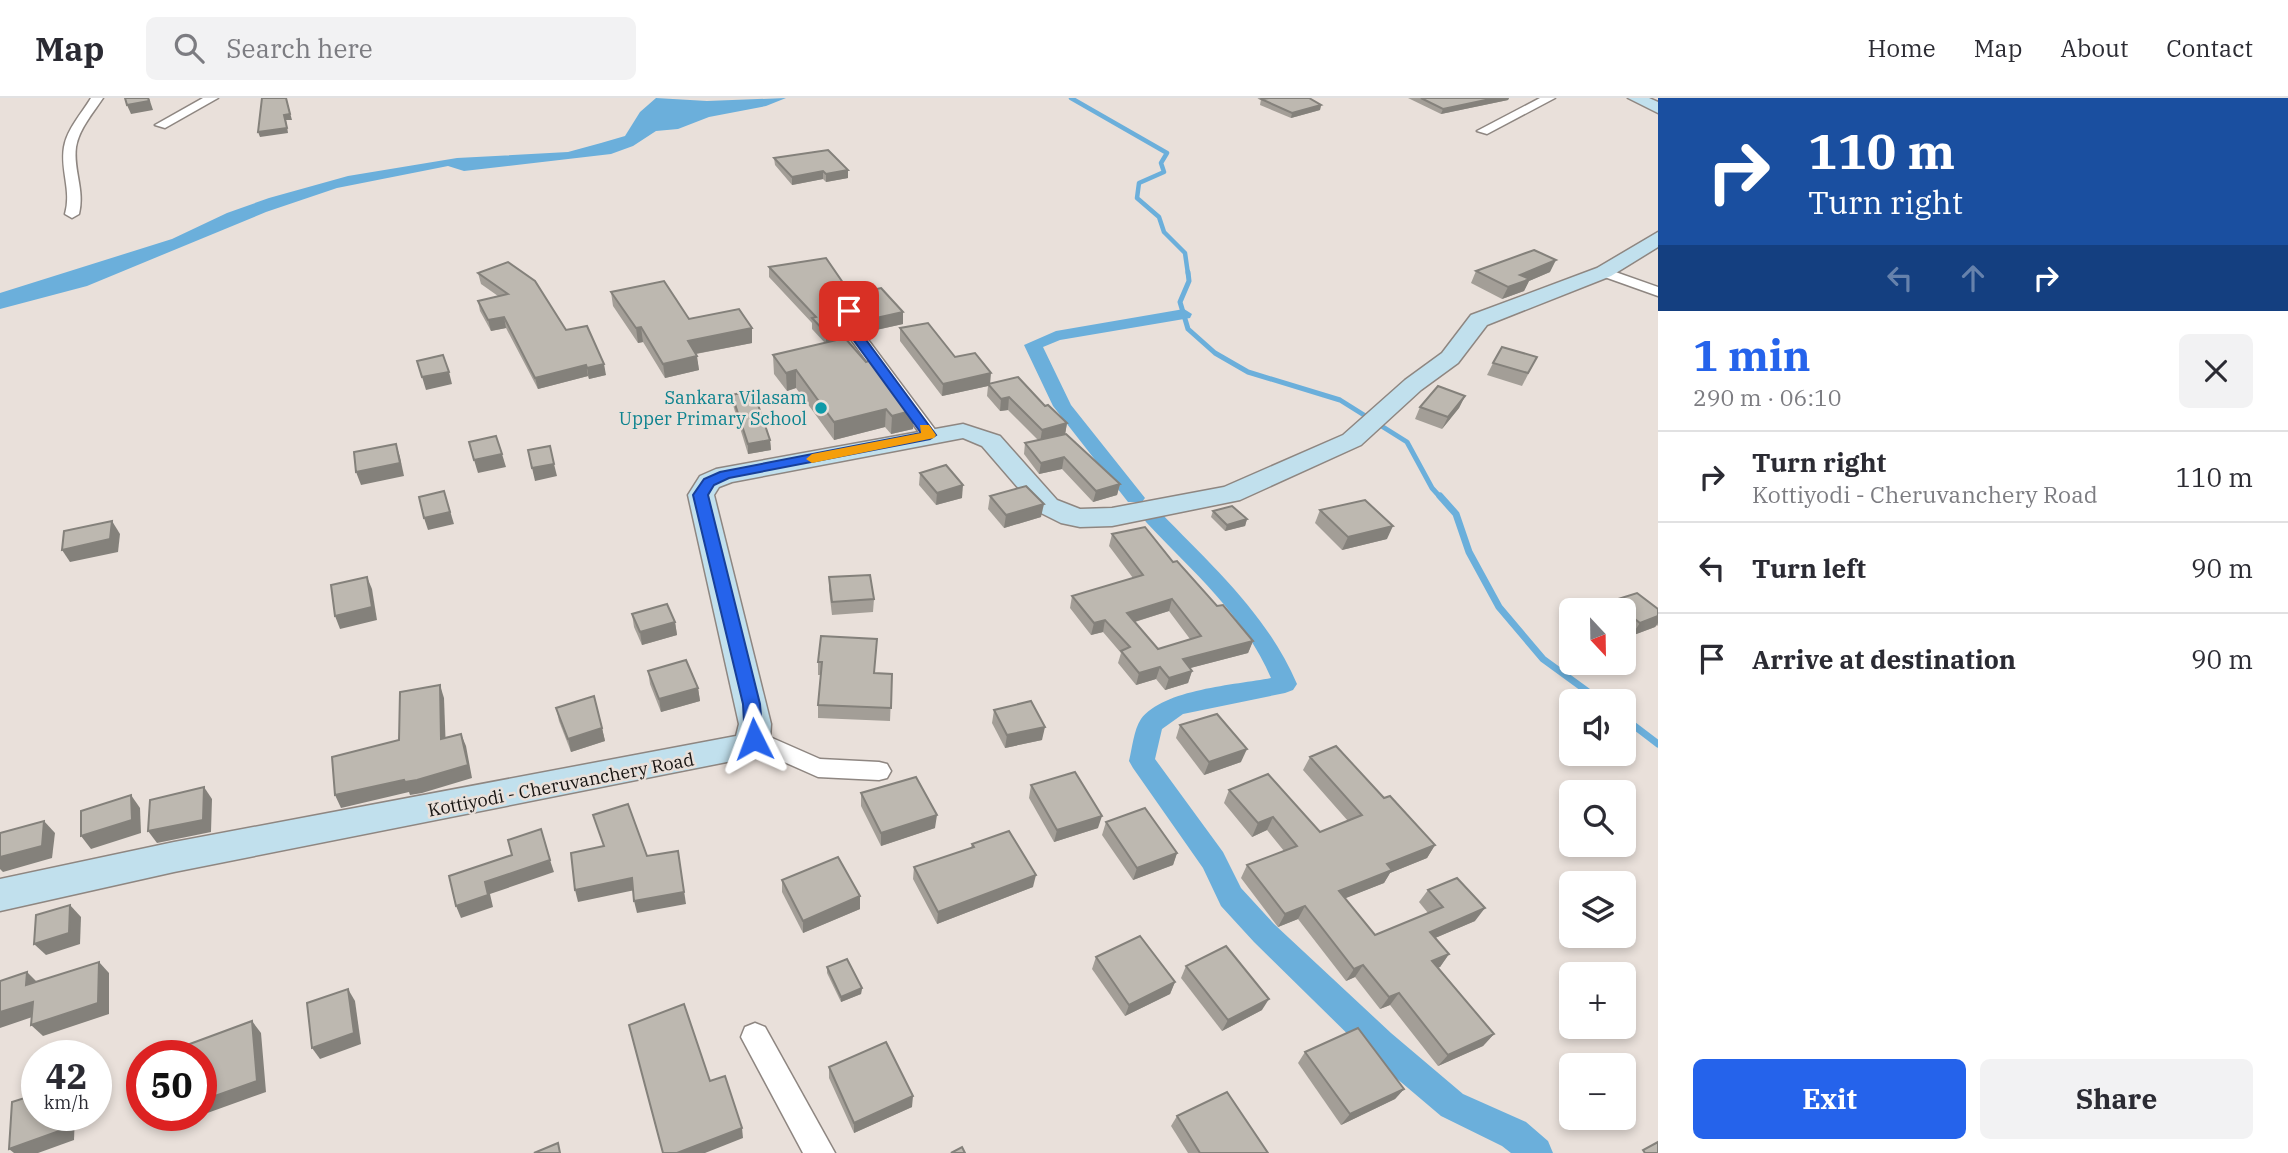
<!DOCTYPE html>
<html lang="en">
<head>
<meta charset="utf-8">
<style>
  :root { --surface:#fff; --page:#f2f2f3; --text:#2b2b33; --muted:#7c7c81; --line:#e1e1e2; --accent:#2563eb }
  body { margin:0; font-family:"IBM Plex Serif",serif; background:var(--page); color:var(--text); height:100vh; display:flex; flex-direction:column; font-size:26px; white-space:nowrap }
  * { box-sizing:border-box; margin:0 }
  p { font-size:23px; color:var(--muted) }
  .icon { flex:none; width:38px; height:38px; fill:none; stroke:currentColor; stroke-width:2; stroke-linecap:round; stroke-linejoin:round }
  .map { position:relative; flex:1; overflow:hidden }
  .drawer { display:flex; flex-direction:column; background:var(--surface); width:630px }
  .drawer>* { flex:none }
  .hud { background:#1a4fa0; color:#fff; overflow:hidden }
  .needle { width:46px; rotate:158deg }
  .tools { position:absolute; left:1559px; top:500px; display:grid; gap:14px }
  .tools a { display:grid; place-items:center; width:77px; height:77px; border-radius:10px; background:var(--surface); box-shadow:0 4px 10px #0003; font-size:35px }
  .speed { position:absolute; left:21px; top:942px; display:flex; gap:14px; font-size:35px; font-weight:700; text-align:center }
  .speed>* { display:grid; place-content:center; width:91px; height:91px; border-radius:50%; background:var(--surface); box-shadow:0 4px 10px #0003; line-height:1 }
  .speed small { font-size:18px; font-weight:400 }
  .speed .limit { border:10px solid #d22; background:#fff; color:#111 }
  .pin { position:absolute; display:grid; place-items:center; width:60px; height:60px; color:#fff; margin:-30px; border-radius:14px; box-shadow:0 4px 10px #0006 }
  .me { position:absolute; width:77px; margin:-38px; rotate:357deg; stroke-linejoin:round; filter:drop-shadow(0 0 5px #0008) }
  .turn { display:flex; align-items:center; gap:24px; height:147px; padding:0 35px; font-size:32px }
  .turn .icon { width:91px; height:91px; stroke-width:2.5 }
  .turn b { display:block; font-size:49px; line-height:60px }
  .lanes { display:flex; align-items:center; height:66px; padding:0 35px; background:#0003; justify-content:center; gap:35px; direction:ltr }
  .lanes .off { opacity:.35 }
  .round { display:grid; place-items:center; flex:none; width:74px; height:74px; border-radius:10px; background:var(--page) }
  .head { display:flex; align-items:center; justify-content:space-between; height:119px; padding:0 35px }
  h1 { font-size:42px; font-weight:700; line-height:52px; color:var(--accent) }
  .action { display:flex; gap:14px; margin-top:auto; padding:14px 35px }
  .action a { flex:1; height:80px; border-radius:10px; background:var(--accent); color:#fff; font-size:28px; font-weight:700; line-height:80px; text-align:center }
  .action a+a { background:var(--page); color:var(--text) }
  ul { padding:0; list-style:none }
  li { display:flex; align-items:center; gap:21px; height:91px; padding:0 35px; border-top:2px solid var(--line) }
  li div { flex:1 }
  li b { display:block; font-size:26px }
  li em { font-style:normal }
  header { display:flex; align-items:center; gap:42px; box-sizing:border-box; height:98px; padding:0 35px; background:var(--surface); border-bottom:2px solid var(--line) }
  header strong { font-size:33px }
  nav { display:flex; gap:38px; margin-inline-start:auto; font-size:24px }
  .search { width:490px; height:63px; background:var(--page); display:flex; align-items:center; gap:18px; box-sizing:border-box; padding:0 24px; border-radius:10px; color:var(--muted); font-size:26px }
  main { display:flex; flex:1; min-height:0 }
  .map>svg:first-child { display:block }
  .water { fill:#6bafdb }
  .lines { fill:none; stroke-linecap:round; stroke-linejoin:round }
  .stream-far2 { stroke:#6bafdb; stroke-width:4.5 }
  .stream-far1 { stroke:#6bafdb; stroke-width:5 }
  .stream { stroke:#6bafdb; stroke-width:7 }
  .canal { fill:#6bafdb; fill-rule:evenodd }
  .street-casing { stroke:#8e8681; stroke-width:3 }
  .secondary-casing { stroke:#8e8681; stroke-width:3 }
  .street { fill:#fff; fill-rule:evenodd }
  .secondary { fill:#c1e0ed; fill-rule:evenodd }
  .wall { fill:#a39e97; fill-rule:evenodd }
  .shaded-wall { fill:#84817b }
  .building { fill:#bdb8b0; stroke:#84817b; stroke-width:2; fill-rule:evenodd }
  .route { fill:#2563eb; stroke:#184099; stroke-width:2 }
  .slow { fill:#f59e0b }
  .culture-dot { fill:#0f9aa8; stroke:#e9e0da; stroke-width:2.5 }
  .labels { text-anchor:middle; stroke-width:5; stroke-linejoin:round; paint-order:stroke }
  .culture-label { font-size:18px; fill:#0d838f; stroke:#e9e0da; text-anchor:end }
  .street-label { font-size:18px; fill:#161311; stroke:#e9e0da }
</style>
</head>
<body>
<header>
<strong>Map</strong>
<div class="search"><svg class="icon" aria-label="search" viewBox="0 0 24 24"><circle cx="10" cy="10" r="6"/><path d="M15 15l6 6"/></svg>Search here</div>
<nav><a>Home</a><a>Map</a><a>About</a><a>Contact</a></nav>
</header>
<main>
<div class="map">
<svg width="1658" height="1055" viewBox="0 0 1658 1055">
  <rect width="100%" height="100%" fill="#e9e0da"/>
  <polygon class="water" points="656,0 707,3 786,0 766,8 709,19 678,31 656,33 633,48 611,56 464,73 448,68 337,90 266,114 87,188 0,211 0,195 172,141 227,115 269,100 348,78 457,60 568,54 601,45 625,38 640,14"/>
  <g class="lines">
    <polyline class="stream-far2" points="1071,0 1167,55 1161,65 1164,74 1139,85 1137,100 1159,119 1164,134 1185,155 1188,176"/>
    <polyline class="stream-far1" points="1188,174 1189,183 1180,204 1188,231 1215,255 1248,274 1340,302 1407,344 1432,390 1441,400"/>
    <g class="stream">
      <polyline points="1440,398 1456,416 1469,454 1499,509 1543,561 1602,604"/>
      <polyline points="1624,620 1658,646"/>
    </g>
    <g class="canal">
      <polygon points="1184,211 1192,216 1190,220 1060,242 1043,249 1071,307 1145,400 1142,404 1128,404 1053,308 1024,247 1056,233"/>
      <path d="M1153,412L1160,414C1212,468 1267,516 1297,586L1293,592L1285,595L1183,616L1162,631L1155,661L1223,754L1241,790L1274,826L1391,935L1463,996L1526,1024L1548,1043L1553,1055H1511L1502,1048L1441,1018L1369,957L1254,844L1221,808L1203,770L1133,670L1129,663C1132,651 1134,631 1141,621C1164,591 1235,587 1271,580C1245,518 1191,472 1146,424L1143,419Z"/>
    </g>
    <defs>
      <g id="street">
        <path d="M91,0H103C93,15 79,31 76,49C73,72 85,92 79,116L72,120L65,116C72,93 60,72 64,49C67,31 82,15 91,0Z"/>
        <polygon points="203,0 218,0 165,30 155,27"/>
        <polygon points="1540,0 1555,0 1487,36 1477,33"/>
        <polygon points="1604,170 1658,189 1658,198 1599,177 1599,171"/>
        <polygon points="849,208 857,213 866,239 939,337 936,341 924,341 850,240 841,213"/>
        <polygon points="754,632 820,661 879,664 887,666 891,673 887,680 879,682 818,679 746,647 742,641 746,635"/>
        <polygon points="755,925 765,929 835,1055 803,1055 741,939 745,929"/>
      </g>
      <g id="secondary">
        <polygon points="1628,0 1649,0 1658,4 1658,15"/>
        <polygon points="1658,134 1658,149 1611,178 1487,227 1458,265 1421,292 1361,347 1240,402 1112,428 1080,429 1061,425 1039,414 982,348 963,340 732,384 719,389 714,397 771,626 770,641 757,658 174,774 0,813 0,781 174,744 736,638 739,626 688,397 700,378 716,371 963,326 1000,338 1057,402 1080,411 1112,410 1224,389 1343,337 1405,282 1442,255 1471,217 1597,170"/>
      </g>
    </defs>
    <use href="#street" class="street-casing"/>
    <use href="#secondary" class="secondary-casing"/>
    <use href="#street" class="street"/>
    <use href="#secondary" class="secondary"/>
  </g>
  <g class="wall">
    <polygon points="1408,0 1509,0 1508,2 1441,16"/>
    <polygon points="1261,1 1321,7 1320,12 1291,20 1260,7"/>
    <polygon points="774,60 848,72 848,80 826,84 823,81 792,87 775,67"/>
    <polygon points="769,169 850,195 850,206 841,211 848,230 847,241 846,241 866,264 914,312 913,331 891,336 885,329 834,342 796,290 787,293 774,276 773,257 825,245 812,231 812,225 769,179"/>
    <polygon points="1476,173 1550,174 1529,183 1524,193 1502,201 1471,185"/>
    <polygon points="478,175 566,232 606,277 589,281 588,278 538,291 506,230 491,233 480,213 478,203 498,198 481,186"/>
    <polygon points="611,194 689,221 752,245 696,256 699,272 665,280 643,244 638,245 613,208"/>
    <polygon points="853,196 903,226 867,234 859,212 853,208"/>
    <polygon points="900,230 955,259 990,285 1045,308 1067,325 1065,336 1120,386 1117,397 1093,404 1062,371 1039,376 1024,356 1025,345 1038,342 1008,312 1000,313 987,298 988,288 942,298 900,243"/>
    <polygon points="1537,259 1522,288 1487,277 1493,265"/>
    <polygon points="732,297 770,342 771,352 748,356 733,307"/>
    <polygon points="1465,298 1459,310 1442,331 1415,321 1420,309"/>
    <polygon points="920,375 962,400 936,407 919,387"/>
    <polygon points="990,398 1041,419 1004,430 988,411"/>
    <polygon points="1320,412 1387,441 1342,452 1315,425"/>
    <polygon points="1213,413 1247,421 1245,428 1225,433 1211,419"/>
    <path d="M1112,436L1173,464L1253,543L1248,555L1190,570L1192,573L1188,585L1165,592L1156,581L1136,587L1118,565L1121,555L1103,534L1091,537L1070,510L1072,498L1133,480L1109,448ZM1169,513L1190,541L1158,551L1135,524Z"/>
    <polygon points="829,479 874,501 873,514 832,517 829,492"/>
    <polygon points="1612,503 1658,511 1658,528 1657,527 1655,529 1631,538 1624,533 1624,513 1606,513"/>
    <polygon points="632,516 675,524 677,537 642,547 634,529"/>
    <polygon points="877,541 874,575 892,576 890,623 818,620 818,607 821,577 818,577 818,564"/>
    <polygon points="648,573 698,590 700,603 661,614 650,586"/>
    <polygon points="556,610 602,630 605,643 571,654 559,623"/>
    <polygon points="994,612 1042,642 1005,650 992,625"/>
    <polygon points="1180,627 1241,664 1204,677 1176,640"/>
    <polygon points="1310,659 1384,700 1435,747 1427,760 1390,775 1384,785 1345,800 1375,837 1428,815 1419,804 1428,792 1475,823 1435,840 1449,856 1440,869 1438,869 1494,936 1483,948 1438,968 1390,907 1380,911 1355,879 1346,883 1298,821 1278,829 1241,780 1247,767 1284,753 1267,732 1252,739 1224,705 1229,692 1320,734 1348,723 1303,672"/>
    <polygon points="1031,687 1098,730 1054,744 1029,700"/>
    <polygon points="861,695 935,730 881,748 861,708"/>
    <polygon points="1106,724 1177,755 1173,767 1133,782 1102,737"/>
    <polygon points="972,746 1033,789 937,826 913,781 914,769 971,750"/>
    <polygon points="782,782 860,798 860,811 803,835 782,794"/>
    <polygon points="1096,859 1175,884 1170,896 1125,918 1092,871"/>
    <polygon points="1186,868 1262,912 1222,933 1181,880"/>
    <polygon points="827,869 862,890 861,896 841,904 827,875"/>
    <polygon points="1305,954 1404,991 1395,1001 1341,1027 1298,965"/>
    <polygon points="829,969 912,1009 854,1035 829,980"/>
    <polygon points="1177,1018 1268,1055 1188,1055 1171,1028"/>
  </g>
  <g class="shaded-wall">
    <polygon points="149,0 153,12 131,16 127,7"/>
    <polygon points="286,0 292,22 286,22 288,35 260,39 258,34 284,17"/>
    <polygon points="1495,0 1509,0 1508,2 1441,16 1443,11"/>
    <polygon points="1321,7 1320,12 1291,20 1292,15"/>
    <polygon points="848,72 848,80 826,84 826,76"/>
    <polygon points="823,73 823,81 792,87 792,79"/>
    <polygon points="1556,162 1550,174 1529,183 1524,193 1502,201 1508,189 1520,177"/>
    <polygon points="850,195 850,206 839,212 839,202"/>
    <polygon points="903,214 903,226 867,234 867,222"/>
    <polygon points="504,219 506,230 491,233 488,222"/>
    <polygon points="641,229 643,244 638,245 636,230"/>
    <polygon points="752,230 752,245 689,257 688,243"/>
    <polygon points="848,230 847,241 826,246 826,235"/>
    <polygon points="697,258 699,272 665,280 663,266"/>
    <polygon points="604,266 606,277 589,281 587,270"/>
    <polygon points="586,267 588,278 538,291 535,280"/>
    <polygon points="796,272 796,290 787,293 786,275"/>
    <polygon points="449,274 452,286 426,292 422,279"/>
    <polygon points="991,275 990,287 988,286 988,288 942,298 943,286"/>
    <polygon points="1465,298 1459,310 1442,331 1448,319"/>
    <polygon points="1009,299 1008,312 1000,313 1001,301"/>
    <polygon points="886,311 885,329 834,342 834,324"/>
    <polygon points="914,312 913,331 891,336 892,318"/>
    <polygon points="1067,325 1065,337 1040,345 1042,332"/>
    <polygon points="770,342 771,352 748,356 748,346"/>
    <polygon points="396,346 400,359 404,378 361,387 356,374"/>
    <polygon points="502,356 506,369 478,375 474,362"/>
    <polygon points="1064,359 1062,371 1039,376 1041,365"/>
    <polygon points="554,366 557,378 535,383 532,370"/>
    <polygon points="1120,386 1117,397 1093,404 1096,393"/>
    <polygon points="963,387 962,400 936,407 937,395"/>
    <polygon points="448,406 454,426 428,432 424,420"/>
    <polygon points="1044,406 1041,419 1004,430 1006,417"/>
    <polygon points="1247,421 1245,428 1225,433 1227,427"/>
    <polygon points="112,423 120,436 118,454 70,464 62,452"/>
    <polygon points="1393,428 1387,441 1342,452 1348,439"/>
    <polygon points="367,479 372,491 377,522 340,531 335,518"/>
    <polygon points="1172,501 1169,513 1124,527 1127,515"/>
    <polygon points="1658,518 1658,525 1655,529 1631,538 1640,525"/>
    <polygon points="1105,522 1103,534 1091,537 1094,525"/>
    <polygon points="675,524 677,537 642,547 640,534"/>
    <polygon points="1253,543 1248,555 1179,573 1183,561"/>
    <polygon points="1160,569 1156,581 1136,587 1139,575"/>
    <polygon points="1192,573 1188,585 1165,592 1169,580"/>
    <polygon points="440,587 444,600 446,654 441,641"/>
    <polygon points="698,590 700,603 661,614 659,601"/>
    <polygon points="1045,629 1042,642 1005,650 1007,637"/>
    <polygon points="602,630 605,643 571,654 568,641"/>
    <polygon points="461,636 466,648 472,680 422,695 410,697 409,694 341,710 335,697 404,682"/>
    <polygon points="1247,651 1241,664 1204,677 1209,664"/>
    <polygon points="204,689 212,701 211,734 157,745 148,733"/>
    <polygon points="131,697 140,710 141,735 91,751 81,738"/>
    <polygon points="937,717 935,730 881,748 881,735"/>
    <polygon points="1102,718 1098,730 1054,744 1057,732"/>
    <polygon points="1273,719 1267,732 1252,739 1258,725"/>
    <polygon points="44,723 55,735 52,760 3,774 0,771 0,759"/>
    <polygon points="1435,747 1427,760 1390,775 1384,785 1331,806 1339,793 1387,766"/>
    <polygon points="678,753 686,806 637,815 634,803"/>
    <polygon points="1177,755 1173,767 1133,782 1137,770"/>
    <polygon points="550,762 554,774 490,796 493,809 461,820 456,808 485,784"/>
    <polygon points="1036,777 1033,789 937,826 938,814"/>
    <polygon points="632,780 635,792 578,804 575,792"/>
    <polygon points="860,798 860,811 803,835 803,823"/>
    <polygon points="70,807 81,819 80,846 46,857 34,846"/>
    <polygon points="1305,808 1298,821 1278,829 1285,816"/>
    <polygon points="1485,810 1475,823 1421,846 1430,834"/>
    <polygon points="1449,856 1440,869 1423,876 1432,863"/>
    <polygon points="99,864 109,875 109,916 43,938 31,927"/>
    <polygon points="1363,867 1355,879 1346,883 1354,871"/>
    <polygon points="27,874 39,886 26,887"/>
    <polygon points="1175,884 1170,896 1125,918 1129,907"/>
    <polygon points="862,890 861,896 841,904 841,899"/>
    <polygon points="348,891 355,903 361,946 320,961 312,950"/>
    <polygon points="1399,895 1390,907 1380,911 1389,899"/>
    <polygon points="1269,901 1262,912 1222,933 1228,922"/>
    <polygon points="33,904 44,915 0,930 0,914"/>
    <polygon points="252,923 261,935 266,994 199,1018 198,1017 201,1017 201,1003"/>
    <polygon points="1494,936 1483,948 1438,968 1448,957"/>
    <polygon points="1404,991 1395,1001 1341,1027 1350,1016"/>
    <polygon points="913,998 912,1009 854,1035 854,1025"/>
    <polygon points="63,1017 75,1017 74,1042 38,1055 14,1055 9,1051"/>
    <polygon points="742,1030 743,1040 705,1055 677,1055"/>
  </g>
  <g class="building">
    <polygon points="125,0 148,0 149,3 127,7"/>
    <polygon points="262,0 286,0 290,16 284,17 287,30 258,34"/>
    <polygon points="1269,0 1309,0 1321,7 1292,15 1261,1"/>
    <polygon points="1421,0 1495,0 1443,11"/>
    <polygon points="828,52 848,72 826,76 823,73 792,79 774,60"/>
    <polygon points="1534,152 1556,162 1520,177 1530,181 1508,189 1476,173"/>
    <polygon points="826,160 850,195 839,202 848,230 826,235 812,220 816,219 769,169"/>
    <polygon points="508,164 535,183 566,232 587,228 604,266 587,270 586,267 535,280 504,219 488,222 478,203 508,196 478,175"/>
    <polygon points="664,183 689,221 739,211 752,230 688,243 697,258 663,266 641,229 636,230 611,194"/>
    <polygon points="881,190 903,214 867,222 860,200 853,196"/>
    <polygon points="928,225 955,259 975,255 991,275 943,286 900,230"/>
    <polygon points="845,240 866,264 871,262 882,275 886,275 914,312 892,318 886,311 834,324 796,272 786,275 773,257"/>
    <polygon points="1502,249 1537,259 1528,275 1493,265"/>
    <polygon points="443,257 449,274 422,279 417,263"/>
    <polygon points="1018,279 1045,308 1048,307 1067,325 1042,332 1009,299 1001,301 988,286"/>
    <polygon points="1438,288 1465,298 1448,319 1420,309"/>
    <polygon points="753,292 770,342 748,346 732,297"/>
    <polygon points="1066,336 1120,386 1096,393 1064,359 1041,365 1025,345"/>
    <polygon points="496,338 502,356 474,362 469,344"/>
    <polygon points="396,346 400,365 356,374 354,354"/>
    <polygon points="550,348 554,366 532,370 528,352"/>
    <polygon points="946,367 963,387 937,395 920,375"/>
    <polygon points="1026,388 1044,406 1006,417 990,398"/>
    <polygon points="444,393 450,414 424,420 419,399"/>
    <polygon points="1365,402 1393,428 1348,439 1320,412"/>
    <polygon points="1232,408 1247,421 1227,427 1213,413"/>
    <polygon points="112,423 110,441 62,452 64,433"/>
    <path d="M1145,429L1173,464L1177,463L1217,508L1223,507L1253,543L1183,561L1192,573L1169,580L1160,569L1139,575L1121,553L1130,549L1105,522L1094,525L1072,498L1143,477L1112,436ZM1172,501L1201,538L1158,551L1127,515Z"/>
    <polygon points="870,477 874,501 832,504 829,479"/>
    <polygon points="367,479 372,509 335,518 331,487"/>
    <polygon points="1637,495 1658,511 1658,518 1640,525 1612,503"/>
    <polygon points="667,506 675,524 640,534 632,516"/>
    <polygon points="821,538 877,541 874,575 892,576 891,610 818,607 822,564 818,564"/>
    <polygon points="686,562 698,590 659,601 648,573"/>
    <polygon points="440,587 441,641 461,636 468,667 417,682 405,684 404,682 335,697 332,659 399,642 400,594"/>
    <polygon points="594,598 602,630 568,641 556,610"/>
    <polygon points="1031,603 1045,629 1007,637 994,612"/>
    <polygon points="1217,616 1247,651 1209,664 1180,627"/>
    <polygon points="1336,648 1384,700 1390,698 1435,747 1387,766 1392,772 1339,793 1375,837 1443,809 1428,792 1457,780 1485,810 1430,834 1449,856 1432,863 1494,936 1448,957 1399,895 1389,899 1363,867 1354,871 1305,808 1285,816 1247,767 1297,748 1273,719 1258,725 1229,692 1268,676 1320,734 1362,717 1310,659"/>
    <polygon points="1075,674 1102,718 1057,732 1031,687"/>
    <polygon points="916,679 937,717 881,735 861,695"/>
    <polygon points="204,689 203,722 148,733 150,702"/>
    <polygon points="131,697 132,722 81,738 81,713"/>
    <polygon points="628,706 647,758 678,753 684,794 634,803 632,780 575,792 571,755 604,748 593,717"/>
    <polygon points="1145,710 1177,755 1137,770 1106,724"/>
    <polygon points="44,723 42,748 0,759 0,735"/>
    <polygon points="541,731 550,762 485,784 488,797 456,808 449,778 512,757 508,742"/>
    <polygon points="1009,733 1036,777 938,814 914,769 974,749 972,746"/>
    <polygon points="838,759 860,798 803,823 782,782"/>
    <polygon points="70,807 69,835 34,846 36,817"/>
    <polygon points="1140,838 1175,884 1129,907 1096,859"/>
    <polygon points="1226,848 1269,901 1228,922 1186,868"/>
    <polygon points="847,861 862,890 841,899 827,869"/>
    <polygon points="99,864 98,905 31,927 33,904 0,914 0,883 27,874 26,887"/>
    <polygon points="348,891 354,935 312,950 307,905"/>
    <polygon points="684,906 710,983 725,978 742,1030 677,1055 663,1055 629,927"/>
    <polygon points="252,923 257,983 201,1003 201,957 187,957 187,947"/>
    <polygon points="1358,930 1404,991 1350,1016 1305,954"/>
    <polygon points="886,944 913,998 854,1025 829,969"/>
    <polygon points="1227,994 1268,1055 1200,1055 1177,1018"/>
    <polygon points="37,996 37,1017 63,1017 62,1032 9,1051 12,1004"/>
    <polygon points="1658,1044 1658,1055 1645,1055 1643,1052"/>
    <polygon points="558,1045 560,1055 534,1055"/>
    <polygon points="962,1049 965,1055 951,1055"/>
  </g>
  <polygon class="route" points="849,210 855,213 864,239 936,337 930,341 729,380 714,387 708,397 760,606 763,641 754,648 745,641 743,606 693,397 704,381 720,374 921,335 852,240 843,213"/>
  <polygon class="slow" points="920,327 929,327 936,337 934,340 812,365 806,361 812,356 921,335"/>
  <circle class="culture-dot" cx="821" cy="310" r="7"/>
  <g class="labels">
    <g class="culture-label">
      <text x="807" y="306">Sankara Vilasam<tspan x="807" dy="21">Upper Primary School</tspan></text>
    </g>
    <g class="street-label">
      <text transform="translate(561 687) rotate(-11)" y="6">Kottiyodi - Cheruvanchery Road</text>
    </g>
  </g>
</svg>
<div class="tools">
<a><svg class="needle" viewBox="-14 -14 28 28"><path d="M0-13l5 13h-10z" fill="#e53935"/><path d="M0 13l5-13h-10z" fill="#7c7c81"/></svg></a>
<a><svg class="icon" aria-label="sound" viewBox="0 0 24 24"><path d="M4 9h4l5-4v14l-5-4H4zM17 9q2 3 0 6"/></svg></a>
<a><svg class="icon" aria-label="search" viewBox="0 0 24 24"><circle cx="10" cy="10" r="6"/><path d="M15 15l6 6"/></svg></a>
<a><svg class="icon" aria-label="layers" viewBox="0 0 24 24"><path d="M12 4l9 5-9 5-9-5zM3 14l9 5 9-5"/></svg></a>
<a>+</a>
<a>−</a>
</div>
<div class="speed"><div>42<small>km/h</small></div><div class="limit">50</div></div>
<div class="pin" style="left:849px;top:213px;background:#d93025"><svg class="icon" aria-label="arrive" viewBox="0 0 24 24"><path d="M6 21V4h12l-3 4 3 4H6"/></svg></div>
<svg class="me" style="left:754px;top:641px" viewBox="-20 -20 40 40"><path d="M0-17L14 15 0 8-14 15z" fill="#2563eb" stroke="#fff" stroke-width="4"/></svg>
</div>
<section class="drawer">
<div class="hud">
<div class="turn"><svg class="icon" aria-label="right" viewBox="0 0 24 24"><path d="M7 20v-9h11M14 6l5 5-5 5"/></svg><div><b>110 m</b>Turn right</div></div>
<div class="lanes"><svg class="icon off" aria-label="left" viewBox="0 0 24 24"><path d="M17 20v-9H6M10 6l-5 5 5 5"/></svg><svg class="icon off" aria-label="ahead" viewBox="0 0 24 24"><path d="M12 20V5M6 11l6-6 6 6"/></svg><svg class="icon" aria-label="right" viewBox="0 0 24 24"><path d="M7 20v-9h11M14 6l5 5-5 5"/></svg></div>
</div>
<div class="head"><div><h1>1 min</h1><p>290 m · 06:10</p></div><a class="round"><svg class="icon" aria-label="close" viewBox="0 0 24 24"><path d="M6 6l12 12M18 6L6 18"/></svg></a></div>
<ul>
<li><svg class="icon" aria-label="right" viewBox="0 0 24 24"><path d="M7 20v-9h11M14 6l5 5-5 5"/></svg><div><b>Turn right</b><p>Kottiyodi - Cheruvanchery Road</p></div><em>110 m</em></li>
<li><svg class="icon" aria-label="left" viewBox="0 0 24 24"><path d="M17 20v-9H6M10 6l-5 5 5 5"/></svg><div><b>Turn left</b></div><em>90 m</em></li>
<li><svg class="icon" aria-label="arrive" viewBox="0 0 24 24"><path d="M6 21V4h12l-3 4 3 4H6"/></svg><div><b>Arrive at destination</b></div><em>90 m</em></li>
</ul>
<div class="action"><a>Exit</a><a>Share</a></div>
</section>
</main>
</body>
</html>
